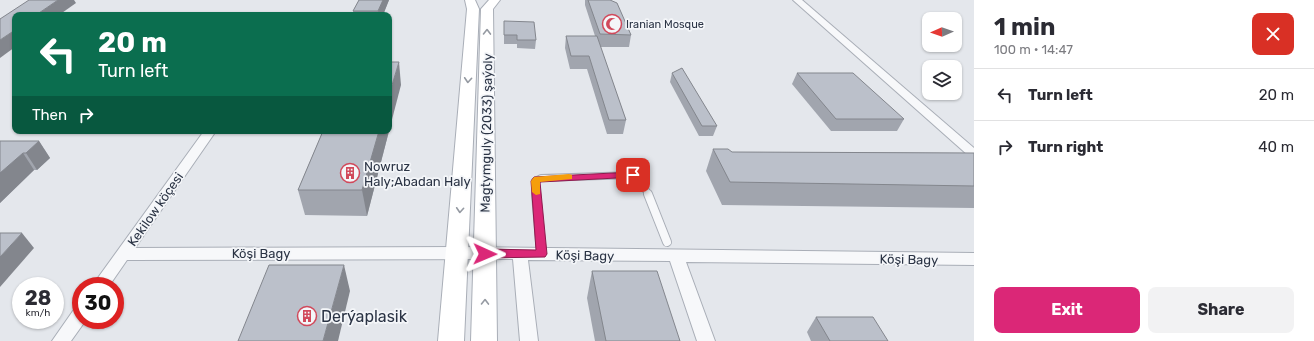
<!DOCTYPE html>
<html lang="en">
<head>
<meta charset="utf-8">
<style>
  :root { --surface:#fff; --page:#f2f2f3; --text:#2b2b33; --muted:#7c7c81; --line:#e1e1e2; --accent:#db2777 }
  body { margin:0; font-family:Rubik,sans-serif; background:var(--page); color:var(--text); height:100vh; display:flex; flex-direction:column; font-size:15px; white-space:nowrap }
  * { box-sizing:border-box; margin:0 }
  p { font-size:13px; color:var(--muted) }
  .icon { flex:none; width:22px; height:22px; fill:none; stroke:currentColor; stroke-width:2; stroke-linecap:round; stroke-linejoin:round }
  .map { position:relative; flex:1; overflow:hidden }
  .details { display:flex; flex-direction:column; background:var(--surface); width:340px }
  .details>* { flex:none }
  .hud { position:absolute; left:12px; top:12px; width:380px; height:122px; border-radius:8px; box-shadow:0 1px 3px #0004; background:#0b6e4f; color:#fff; overflow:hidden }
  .needle { width:26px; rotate:268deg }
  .buttons { position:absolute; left:922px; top:12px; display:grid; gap:8px }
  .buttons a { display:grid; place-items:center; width:40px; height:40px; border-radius:8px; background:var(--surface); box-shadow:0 1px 3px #0004; font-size:20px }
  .speed { position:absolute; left:12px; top:277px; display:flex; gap:8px; font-size:20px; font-weight:700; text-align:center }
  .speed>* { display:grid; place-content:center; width:52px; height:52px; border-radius:50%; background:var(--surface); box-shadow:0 1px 3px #0004; line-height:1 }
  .speed small { font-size:10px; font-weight:400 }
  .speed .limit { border:6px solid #d22; background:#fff; color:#111 }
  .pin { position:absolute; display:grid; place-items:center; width:34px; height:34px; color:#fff; margin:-17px; border-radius:8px; box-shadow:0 2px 6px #0006 }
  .me { position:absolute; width:44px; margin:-22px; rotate:91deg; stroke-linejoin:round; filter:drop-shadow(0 0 3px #0008) }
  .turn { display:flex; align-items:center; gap:14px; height:84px; padding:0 20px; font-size:18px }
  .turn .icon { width:52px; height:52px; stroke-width:2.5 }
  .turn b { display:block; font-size:28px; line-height:34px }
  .then { display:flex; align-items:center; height:38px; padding:0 20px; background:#0003; gap:8px; font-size:15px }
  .round { display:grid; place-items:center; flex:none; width:42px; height:42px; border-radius:8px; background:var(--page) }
  .summary { display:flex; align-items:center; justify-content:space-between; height:68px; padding:0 20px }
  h1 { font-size:24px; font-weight:700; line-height:30px }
  .action { display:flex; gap:8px; margin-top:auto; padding:8px 20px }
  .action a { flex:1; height:46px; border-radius:8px; background:var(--accent); color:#fff; font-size:16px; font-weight:700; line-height:46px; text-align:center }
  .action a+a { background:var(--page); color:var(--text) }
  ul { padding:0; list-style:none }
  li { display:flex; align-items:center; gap:12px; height:52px; padding:0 20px; border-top:1px solid var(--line) }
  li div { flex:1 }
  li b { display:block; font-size:15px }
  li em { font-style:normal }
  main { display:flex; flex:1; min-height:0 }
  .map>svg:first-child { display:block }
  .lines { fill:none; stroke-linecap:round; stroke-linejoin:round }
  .lane-far1-casing { stroke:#a9aeb7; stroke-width:8 }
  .lane-casing { stroke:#a9aeb7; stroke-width:10 }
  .street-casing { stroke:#a9aeb7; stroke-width:2 }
  .secondary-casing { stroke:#a9aeb7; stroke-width:2 }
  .lane-far1 { stroke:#f7f8fa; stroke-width:5.5 }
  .lane { stroke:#f7f8fa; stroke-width:8 }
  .street { fill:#f7f8fa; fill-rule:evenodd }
  .secondary { fill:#fff; fill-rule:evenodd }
  .wall { fill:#a1a5ae }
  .shaded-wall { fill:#83868d }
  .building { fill:#bbc0ca; stroke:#83868d }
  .oneway { stroke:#959aa2 }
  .route { fill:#db2777; stroke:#8e194d }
  .slow { fill:#f59e0b }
  .labels { text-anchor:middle; stroke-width:3.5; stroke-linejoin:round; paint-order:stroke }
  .far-poi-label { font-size:11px; fill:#2b3445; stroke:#f4f6f9; text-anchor:start }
  .street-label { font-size:13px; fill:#2b3445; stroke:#f4f6f9 }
  .poi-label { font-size:13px; fill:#2b3445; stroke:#f4f6f9; text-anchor:start }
  .near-poi-label { font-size:16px; fill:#2b3445; stroke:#f4f6f9; text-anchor:start }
</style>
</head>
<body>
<main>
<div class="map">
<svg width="974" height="341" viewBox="0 0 974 341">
  <rect width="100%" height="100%" fill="#e4e7ec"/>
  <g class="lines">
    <defs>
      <polyline id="lane-far1" points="536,195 535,181 541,178 633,175 642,181 648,195"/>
      <g id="lane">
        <polyline points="536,194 541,254"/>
        <polyline points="648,194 667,242"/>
      </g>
      <g id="street">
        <polygon points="793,0 802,0 974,148 974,158 970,157"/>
        <polygon points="204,131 216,131 135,248 457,247 974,253 974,265 686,262 715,341 697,341 670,261 528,260 538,341 520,341 513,259 127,260 109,286 92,286"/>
        <polygon points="81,306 81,320 86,320 71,341 52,341 75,308"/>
      </g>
      <g id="secondary">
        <polygon points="465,0 475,0 479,9 464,341 438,341 467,9"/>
        <polygon points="489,0 500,0 493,9 497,341 471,341 481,9"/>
      </g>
    </defs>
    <use href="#lane-far1" class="lane-far1-casing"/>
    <use href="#lane" class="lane-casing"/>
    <use href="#street" class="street-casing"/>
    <use href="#secondary" class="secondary-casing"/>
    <use href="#lane-far1" class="lane-far1"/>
    <use href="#lane" class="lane"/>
    <use href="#street" class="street"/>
    <use href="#secondary" class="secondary"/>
  </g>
  <g class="wall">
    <polygon points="359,0 389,0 383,15 354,15 353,11"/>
    <polygon points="585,0 610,0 631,35 629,47 600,47 626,120 623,134 607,134 587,69 570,69 565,48 566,36 595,36 585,5"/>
    <polygon points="504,21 536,40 535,49 517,48 517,44 504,44"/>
    <polygon points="672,73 717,126 713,136 699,136 670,82"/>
    <polygon points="797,73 904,119 897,131 831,131 792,84"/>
    <polygon points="323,131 389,131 367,216 305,215 298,190"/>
    <polygon points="0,141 39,141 50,158 37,170 34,170 0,203"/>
    <polygon points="713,149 732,152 974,153 974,208 722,205 706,171"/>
    <polygon points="592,271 680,341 595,341 587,298"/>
    <polygon points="816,317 888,341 811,341 807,332"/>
  </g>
  <g class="shaded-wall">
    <polygon points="58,0 74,0 76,3 59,15 36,15"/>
    <polygon points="383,0 389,0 383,15 379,15 378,11"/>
    <polygon points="15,30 15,47 0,58 0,40"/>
    <polygon points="399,62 401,85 389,131 389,95"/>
    <polygon points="379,131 389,131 367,216 362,190"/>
    <polygon points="39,141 50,158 37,170 26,153"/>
    <polygon points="23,153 34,170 0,203 0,173"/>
    <polygon points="22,233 34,248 0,287 0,257"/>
    <polygon points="344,265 350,291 338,341 323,341"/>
  </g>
  <g class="building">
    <polygon points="29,0 58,0 36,15 15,15 15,30 0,40 0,19"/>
    <polygon points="359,0 383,0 378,11 353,11"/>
    <polygon points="588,0 610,0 617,3 631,35 600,34"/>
    <polygon points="504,21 534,22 536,40 517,40 517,35 504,35"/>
    <polygon points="566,36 597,36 626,120 609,120 589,56 571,56"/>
    <polygon points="389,62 399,62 389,95"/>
    <polygon points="682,68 717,126 702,126 672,73"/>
    <polygon points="797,73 853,73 904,119 836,119"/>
    <polygon points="323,131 379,131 362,190 298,190"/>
    <polygon points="0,141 39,141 26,153 23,153 0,173"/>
    <polygon points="713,149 728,149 732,152 974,153 974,186 730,182"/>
    <polygon points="0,233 22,233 0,257"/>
    <polygon points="269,265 344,265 323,341 238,341"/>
    <polygon points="592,271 657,271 680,341 606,341"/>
    <polygon points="816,317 873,317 888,341 830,341"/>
  </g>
  <defs><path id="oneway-chevron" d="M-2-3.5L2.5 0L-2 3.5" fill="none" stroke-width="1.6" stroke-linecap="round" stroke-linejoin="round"/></defs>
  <g class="oneway">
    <use href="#oneway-chevron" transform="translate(487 32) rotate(-89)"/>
    <use href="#oneway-chevron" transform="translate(468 80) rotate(94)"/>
    <use href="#oneway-chevron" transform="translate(460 210) rotate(94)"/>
    <use href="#oneway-chevron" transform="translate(485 302) rotate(-89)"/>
  </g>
  <polygon class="route" points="633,172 637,175 636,177 540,182 547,254 545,257 485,258 480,254 485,249 536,250 531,181 534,177"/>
  <polygon class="slow" points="569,174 572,175 572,179 540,182 540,194 536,195 532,192 531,181 534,177"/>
  <defs>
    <symbol id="mosque-ring" viewBox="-11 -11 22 22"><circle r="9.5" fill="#f4f6f9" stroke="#d1495b" stroke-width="1.5"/><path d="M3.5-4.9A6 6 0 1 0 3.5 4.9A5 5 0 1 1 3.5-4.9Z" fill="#d1495b"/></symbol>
    <symbol id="building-ring" viewBox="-11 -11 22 22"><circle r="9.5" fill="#f4f6f9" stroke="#d1495b" stroke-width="1.5"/><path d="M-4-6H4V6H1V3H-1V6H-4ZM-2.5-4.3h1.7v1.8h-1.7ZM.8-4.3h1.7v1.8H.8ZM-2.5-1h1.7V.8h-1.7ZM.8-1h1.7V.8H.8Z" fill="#d1495b"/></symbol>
  </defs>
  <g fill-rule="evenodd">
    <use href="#mosque-ring" x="601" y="13" width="22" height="22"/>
    <use href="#building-ring" x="339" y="162" width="22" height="22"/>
    <use href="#building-ring" x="296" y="305" width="22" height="22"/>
  </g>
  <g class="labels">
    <g class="far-poi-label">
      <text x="626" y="28">Iranian Mosque</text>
    </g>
    <g class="street-label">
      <text transform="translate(486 133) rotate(-89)" y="5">Magtymguly (2033) şaýoly</text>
      <text transform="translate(155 209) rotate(-55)" y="5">Kekilow köçesi</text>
      <text x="261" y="258">Köşi Bagy</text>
      <text transform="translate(585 255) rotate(1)" y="5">Köşi Bagy</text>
      <text transform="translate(909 259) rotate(1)" y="5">Köşi Bagy</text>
    </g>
    <g class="poi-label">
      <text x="364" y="171">Nowruz<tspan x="364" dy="15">Haly;Abadan Haly</tspan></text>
    </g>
    <g class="near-poi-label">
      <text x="321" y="322">Derýaplasik</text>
    </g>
  </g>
</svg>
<div class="buttons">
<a><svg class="needle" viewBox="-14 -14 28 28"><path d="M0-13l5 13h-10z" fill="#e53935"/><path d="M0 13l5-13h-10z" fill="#7c7c81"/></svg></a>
<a><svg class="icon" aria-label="layers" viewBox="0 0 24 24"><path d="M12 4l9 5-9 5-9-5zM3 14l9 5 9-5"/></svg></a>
</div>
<div class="speed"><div>28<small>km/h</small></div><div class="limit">30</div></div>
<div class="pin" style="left:633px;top:175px;background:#d93025"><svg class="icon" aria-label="arrive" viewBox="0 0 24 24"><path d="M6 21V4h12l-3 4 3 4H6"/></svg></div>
<svg class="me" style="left:485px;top:254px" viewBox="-20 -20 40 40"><path d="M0-17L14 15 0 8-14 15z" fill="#db2777" stroke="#fff" stroke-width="4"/></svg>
<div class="hud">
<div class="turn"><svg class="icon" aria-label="left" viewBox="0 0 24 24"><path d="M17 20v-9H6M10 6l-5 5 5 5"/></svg><div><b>20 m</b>Turn left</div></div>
<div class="then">Then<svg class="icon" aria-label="right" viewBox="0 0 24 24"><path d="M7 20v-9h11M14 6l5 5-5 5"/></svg></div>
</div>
</div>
<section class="details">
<div class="summary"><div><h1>1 min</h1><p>100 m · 14:47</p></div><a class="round" style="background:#d93025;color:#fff"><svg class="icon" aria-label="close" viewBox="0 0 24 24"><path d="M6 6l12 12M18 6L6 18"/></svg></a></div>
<ul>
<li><svg class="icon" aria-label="left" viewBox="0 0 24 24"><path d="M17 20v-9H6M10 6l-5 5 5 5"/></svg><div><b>Turn left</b></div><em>20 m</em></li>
<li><svg class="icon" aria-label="right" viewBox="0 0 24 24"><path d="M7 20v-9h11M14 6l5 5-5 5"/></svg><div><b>Turn right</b></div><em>40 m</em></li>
</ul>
<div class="action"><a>Exit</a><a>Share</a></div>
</section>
</main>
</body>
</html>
